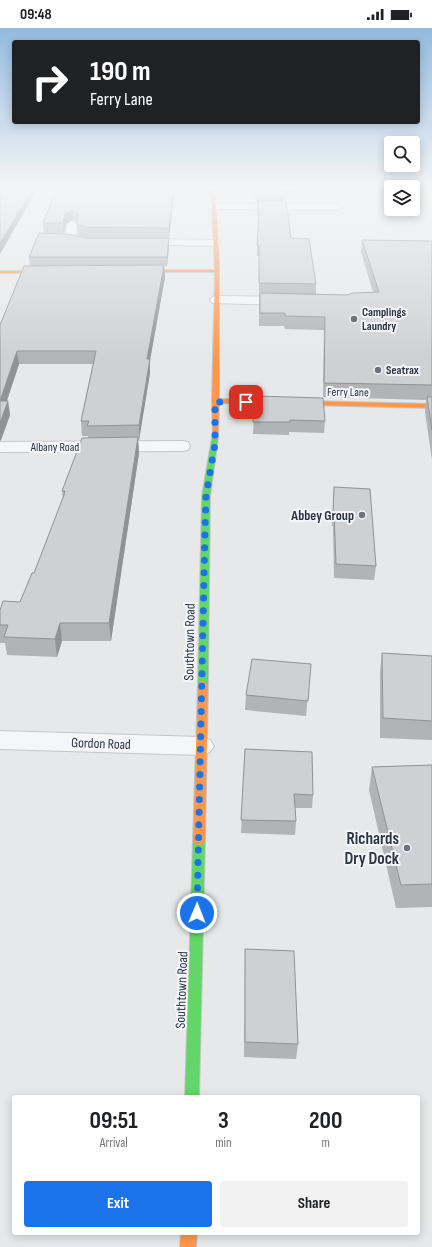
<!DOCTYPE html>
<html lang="en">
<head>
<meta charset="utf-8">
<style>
  :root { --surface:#fff; --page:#f2f2f2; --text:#202124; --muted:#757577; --accent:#1a73e8 }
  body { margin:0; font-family:"Sofia Sans Condensed",sans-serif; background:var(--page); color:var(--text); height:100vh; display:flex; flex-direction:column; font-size:15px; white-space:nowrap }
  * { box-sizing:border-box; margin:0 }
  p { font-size:13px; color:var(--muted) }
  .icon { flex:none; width:22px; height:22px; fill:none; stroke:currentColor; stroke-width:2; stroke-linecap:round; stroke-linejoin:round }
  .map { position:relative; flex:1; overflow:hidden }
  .details { position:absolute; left:12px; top:1067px; width:408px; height:140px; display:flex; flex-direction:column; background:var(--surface); border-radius:4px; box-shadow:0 2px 10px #0003 }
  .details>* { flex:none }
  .hud { position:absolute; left:12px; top:12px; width:408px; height:84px; border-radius:4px; box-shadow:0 2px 10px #0003; background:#202124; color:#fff; overflow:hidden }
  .tools { position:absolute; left:384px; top:108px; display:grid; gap:8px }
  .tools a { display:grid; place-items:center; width:36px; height:36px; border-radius:4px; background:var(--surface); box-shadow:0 2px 10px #0003; font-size:20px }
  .pin { position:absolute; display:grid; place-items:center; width:34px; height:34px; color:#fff; margin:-17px; border-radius:8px; box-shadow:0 2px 6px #0006 }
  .me { position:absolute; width:44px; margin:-22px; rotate:1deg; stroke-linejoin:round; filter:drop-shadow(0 0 3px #0008) }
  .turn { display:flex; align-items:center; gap:14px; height:84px; padding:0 12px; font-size:18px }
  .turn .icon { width:52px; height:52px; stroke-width:2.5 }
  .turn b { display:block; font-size:28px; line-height:34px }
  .eta { display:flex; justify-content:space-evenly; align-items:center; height:68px; text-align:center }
  .eta b { font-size:24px; font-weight:700; line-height:28px }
  .cta { display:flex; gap:8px; margin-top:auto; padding:8px 12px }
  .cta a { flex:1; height:46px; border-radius:4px; background:var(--accent); color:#fff; font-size:16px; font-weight:700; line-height:46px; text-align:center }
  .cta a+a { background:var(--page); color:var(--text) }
  .status { display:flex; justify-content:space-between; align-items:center; height:28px; padding:0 20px; background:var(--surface); direction:ltr }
  .status svg { height:11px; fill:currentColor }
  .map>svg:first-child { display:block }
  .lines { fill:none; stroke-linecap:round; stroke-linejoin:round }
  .street-casing { stroke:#c4c6c8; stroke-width:2 }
  .fast-casing { stroke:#c4c6c8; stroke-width:2 }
  .slow-casing { stroke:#c4c6c8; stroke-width:2 }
  .street { fill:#f5f6f7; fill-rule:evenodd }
  .fast { fill:#63d668; fill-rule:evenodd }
  .slow { fill:#ff974d; fill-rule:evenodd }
  .wall { fill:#b1b3b5 }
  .shaded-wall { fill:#909294 }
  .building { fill:#ced0d3; stroke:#909294 }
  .route { stroke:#1a73e8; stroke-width:7; stroke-dasharray:0 12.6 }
  .poi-dot { fill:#6c737f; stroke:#f4f6f9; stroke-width:1.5 }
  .labels { text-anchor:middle; stroke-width:4; stroke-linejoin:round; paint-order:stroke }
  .far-poi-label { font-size:12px; font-weight:bold; fill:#2b3445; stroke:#f4f6f9; text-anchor:start }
  .far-street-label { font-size:12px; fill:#2b3445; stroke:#f4f6f9 }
  .poi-label { font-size:14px; font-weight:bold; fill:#2b3445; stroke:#f4f6f9; text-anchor:end }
  .street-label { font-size:14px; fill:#2b3445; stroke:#f4f6f9 }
  .near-poi-label { font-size:17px; font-weight:bold; fill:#2b3445; stroke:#f4f6f9; text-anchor:end }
</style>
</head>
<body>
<div class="status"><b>09:48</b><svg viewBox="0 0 49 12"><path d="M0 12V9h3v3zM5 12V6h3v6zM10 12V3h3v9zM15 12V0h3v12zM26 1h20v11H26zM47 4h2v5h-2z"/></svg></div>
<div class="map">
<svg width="432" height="1219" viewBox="0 0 432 1219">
  <rect width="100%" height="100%" fill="#e6e8ea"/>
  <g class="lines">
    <defs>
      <g id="street">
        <polygon points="213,176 337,176 342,179 337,182 210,181 208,179"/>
        <path d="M72,193L77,196L76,208L98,212L99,214L98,216C89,218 71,217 65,210L67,196Z"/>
        <polygon points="139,211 215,212 220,215 215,218 135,216 134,214 135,212"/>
        <polygon points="216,268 289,269 293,270 295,273 293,276 289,277 212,275 210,272 212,269"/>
        <polygon points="182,413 188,414 190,418 188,422 182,423 0,424 0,414"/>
        <polygon points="0,703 201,709 210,712 214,718 210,724 201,727 0,721"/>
      </g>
      <g id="fast">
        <polygon points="215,408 218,410 210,468 208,656 203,659 198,656 202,468 212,410"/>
        <polygon points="199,809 203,810 205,813 199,1069 185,1069 193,813 195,810"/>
      </g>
      <g id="slow">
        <polygon points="211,161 215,161 219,236 219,371 432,376 432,380 219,375 218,410 217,411 213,411 212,373 215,244 134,244 132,243 134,242 215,242"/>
        <polygon points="0,243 51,243 53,244 51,245 0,245"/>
        <polygon points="203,653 208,656 205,813 203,816 199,817 195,816 193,813 198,656"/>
        <polygon points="181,1205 197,1205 196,1219 180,1219"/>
      </g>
    </defs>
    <use href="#street" class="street-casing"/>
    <use href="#fast" class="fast-casing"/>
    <use href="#slow" class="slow-casing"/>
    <use href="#street" class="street"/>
    <use href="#fast" class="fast"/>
    <use href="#slow" class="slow"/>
  </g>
  <g class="wall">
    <polygon points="57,161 173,175 169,210 88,210 78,207 77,195 73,192 66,196 64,205 44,205 43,195"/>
    <polygon points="253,161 294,161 294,164 284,165 284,173 291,210 316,256 316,266 347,267 373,264 361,224 362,212 432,213 432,432 425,384 426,372 323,369 324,302 285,301 284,298 259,298 259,228 257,228 258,194 257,183 257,174 255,174"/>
    <polygon points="428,161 432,161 432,168"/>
    <polygon points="87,210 169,219 167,238 164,238 165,249 150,332 150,345 139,412 138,412 139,425 111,613 62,613 57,629 7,627 5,615 0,615 0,582 20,574 34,545 63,471 62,463 88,410 88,408 82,408 81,393 93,336 19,336 7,373 8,373 10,387 1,412 0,413 30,238 29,229"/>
    <polygon points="255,368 325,393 324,405 289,404 289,407 253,406"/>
    <polygon points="334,459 376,538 374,552 334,550 333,498 332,498"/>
    <polygon points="382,625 432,628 432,712 380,710 380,644"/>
    <polygon points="311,636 306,688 245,682 246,667"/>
    <polygon points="245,721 313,767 312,780 295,780 296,793 295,807 241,805"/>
    <polygon points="432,737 432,879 396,880 369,762 372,739"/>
    <polygon points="245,921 298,1016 296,1031 244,1029"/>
  </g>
  <g class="shaded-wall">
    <polygon points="31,161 35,161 34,165 34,167 0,226 0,215"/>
    <polygon points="174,161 176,161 173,175 169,210 169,200"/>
    <polygon points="283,161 294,161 294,164 283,165"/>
    <polygon points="72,182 73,192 66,196 64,205 63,195 65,186"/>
    <polygon points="169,210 169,219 167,238 167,229"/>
    <polygon points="164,237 165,249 150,332 150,345 139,412 139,397 147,331"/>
    <polygon points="17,323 19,336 2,387 0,373"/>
    <polygon points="8,373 10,387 1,412 0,413 0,395"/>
    <polygon points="138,409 139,425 111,613 109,595"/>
    <polygon points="60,595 62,613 57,629 55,611"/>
  </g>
  <g class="building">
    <polygon points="0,161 33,161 0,215"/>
    <polygon points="57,161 174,161 169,200 87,199 77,197 78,186 72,182 65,186 63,195 43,195"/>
    <polygon points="255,161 284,161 284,165 256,165"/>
    <polygon points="257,173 286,173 291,210 309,211 316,256 259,255 259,217 257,217 259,186"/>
    <polygon points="39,205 67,206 87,210 169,210 167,229 29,229"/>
    <polygon points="362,212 432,213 432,357 324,355 325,289 285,288 285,285 260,285 260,265 347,267 353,265 379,264"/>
    <polygon points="164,237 147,331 150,331 139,397 87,398 89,393 81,393 96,323 17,323 0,373 8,373 0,395 0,297 24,238"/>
    <polygon points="255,368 323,370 325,393 290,392 290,394 253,394"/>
    <polygon points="427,369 432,369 432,402"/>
    <polygon points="138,409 109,595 60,595 55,611 4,609 8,597 0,597 0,582 3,573 20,574 32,545 34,545 64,467 65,463 62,463 82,410"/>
    <polygon points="334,459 370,461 376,538 336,536 334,485 333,484"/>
    <polygon points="382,625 432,628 432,693 383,690"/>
    <polygon points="252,631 311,636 308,673 246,667"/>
    <polygon points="245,721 312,724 313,767 294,766 296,793 241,792"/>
    <polygon points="432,737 432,856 401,857 372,739"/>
    <polygon points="245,921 294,923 298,1016 245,1014"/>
  </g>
  <linearGradient id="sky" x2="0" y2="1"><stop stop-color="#93bae0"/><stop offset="0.48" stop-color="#f4f5f6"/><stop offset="1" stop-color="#f4f5f6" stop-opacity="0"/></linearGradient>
  <rect width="432" height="332" fill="url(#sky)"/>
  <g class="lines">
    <polyline class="route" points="197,885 205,501 206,468 215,416 215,374 246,374"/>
  </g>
  <g class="poi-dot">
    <circle cx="354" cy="291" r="4"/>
    <circle cx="378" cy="342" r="4"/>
    <circle cx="362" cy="487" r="4"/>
    <circle cx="407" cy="820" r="4"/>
  </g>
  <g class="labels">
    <g class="far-poi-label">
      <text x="362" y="288">Camplings<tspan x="362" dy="14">Laundry</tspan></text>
      <text x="386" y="346">Seatrax</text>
    </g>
    <g class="far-street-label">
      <text transform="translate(348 364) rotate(1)" y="4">Ferry Lane</text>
      <text x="55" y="423">Albany Road</text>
    </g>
    <g class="poi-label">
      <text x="354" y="492">Abbey Group</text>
    </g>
    <g class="street-label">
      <text transform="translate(189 614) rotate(-89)" y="5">Southtown Road</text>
      <text transform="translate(101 715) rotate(2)" y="5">Gordon Road</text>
      <text transform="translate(181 962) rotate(-88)" y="5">Southtown Road</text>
    </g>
    <g class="near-poi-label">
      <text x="399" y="816">Richards<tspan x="399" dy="20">Dry Dock</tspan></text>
    </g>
  </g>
</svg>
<div class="tools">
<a><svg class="icon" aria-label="search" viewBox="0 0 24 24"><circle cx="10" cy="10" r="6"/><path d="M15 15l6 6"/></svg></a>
<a><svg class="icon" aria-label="layers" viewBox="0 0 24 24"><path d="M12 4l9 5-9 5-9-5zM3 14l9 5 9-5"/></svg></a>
</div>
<div class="pin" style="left:246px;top:374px;background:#d93025"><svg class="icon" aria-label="arrive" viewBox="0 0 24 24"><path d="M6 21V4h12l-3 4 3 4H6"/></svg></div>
<svg class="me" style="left:197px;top:885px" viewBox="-20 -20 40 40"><circle r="17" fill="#1a73e8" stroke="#fff" stroke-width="3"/><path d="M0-11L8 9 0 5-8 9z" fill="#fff"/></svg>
<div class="hud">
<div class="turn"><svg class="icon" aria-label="right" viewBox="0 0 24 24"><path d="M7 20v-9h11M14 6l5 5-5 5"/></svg><div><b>190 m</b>Ferry Lane</div></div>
</div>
<section class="details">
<div class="eta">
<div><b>09:51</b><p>Arrival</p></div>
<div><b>3</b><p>min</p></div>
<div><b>200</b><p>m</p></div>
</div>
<div class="cta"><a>Exit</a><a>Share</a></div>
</section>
</div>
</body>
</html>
